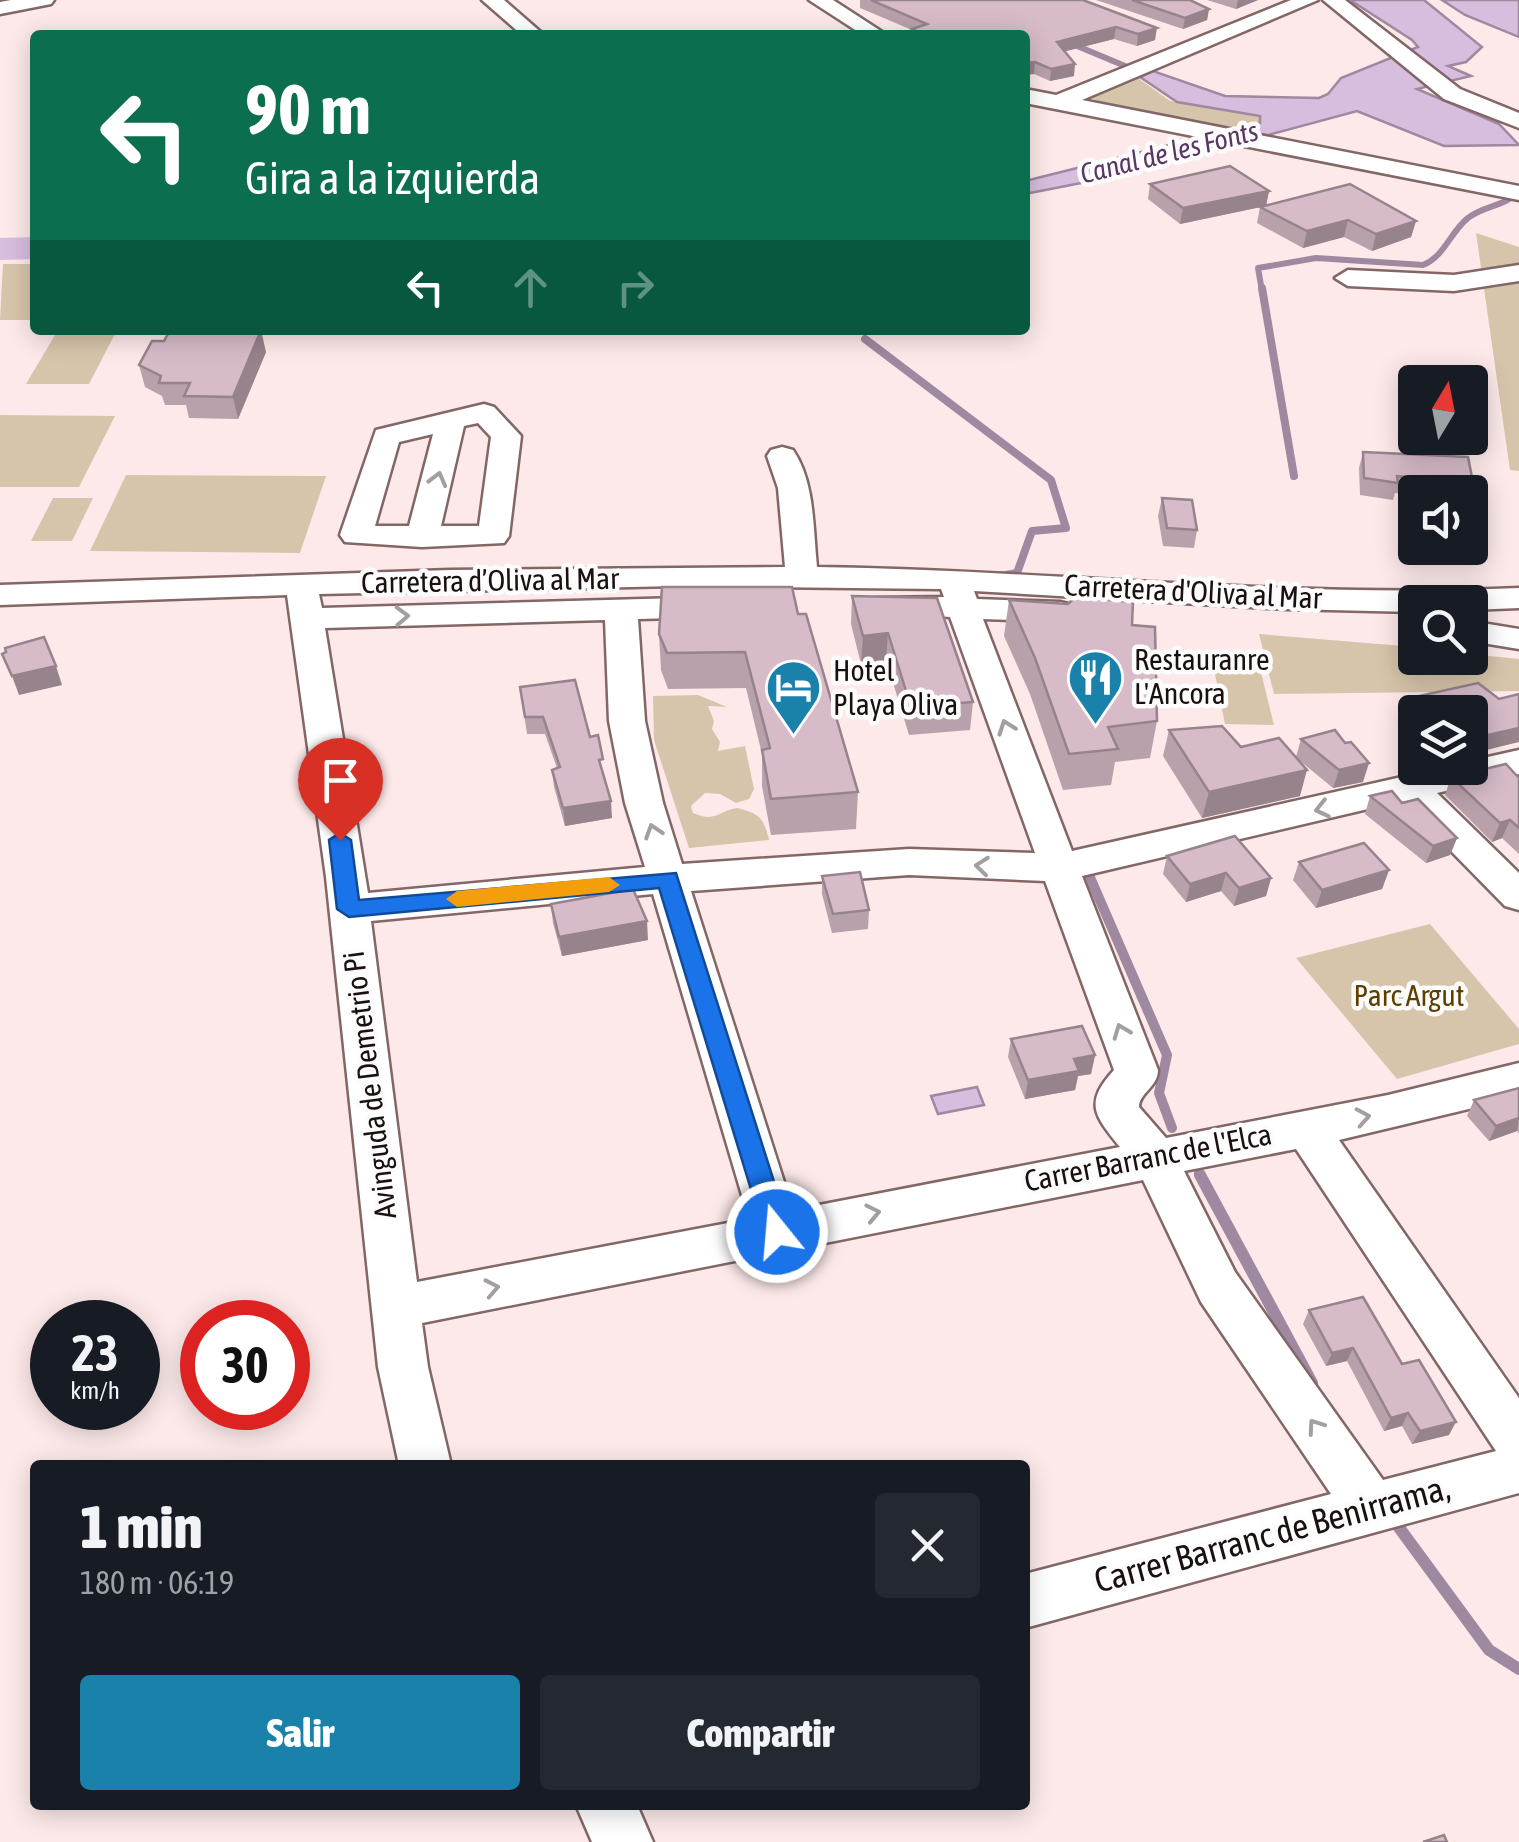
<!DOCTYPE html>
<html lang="es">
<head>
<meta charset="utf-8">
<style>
  :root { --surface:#171b24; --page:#242831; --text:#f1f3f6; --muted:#9ea1a6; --accent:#1a81ab }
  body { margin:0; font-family:"Asap Condensed",sans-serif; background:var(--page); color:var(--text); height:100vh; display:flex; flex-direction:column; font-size:38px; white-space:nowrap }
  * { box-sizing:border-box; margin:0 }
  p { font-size:32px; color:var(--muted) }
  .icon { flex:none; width:55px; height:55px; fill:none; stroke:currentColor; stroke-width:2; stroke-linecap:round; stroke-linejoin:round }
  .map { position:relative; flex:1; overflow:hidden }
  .sheet { position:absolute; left:30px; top:1460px; width:1000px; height:350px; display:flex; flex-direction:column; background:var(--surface); border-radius:10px; box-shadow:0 5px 25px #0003 }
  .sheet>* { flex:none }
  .banner { position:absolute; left:30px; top:30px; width:1000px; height:305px; border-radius:10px; box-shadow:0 5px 25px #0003; background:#0b6e4f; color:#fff; overflow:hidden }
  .needle { width:65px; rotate:10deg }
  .controls { position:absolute; left:1398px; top:365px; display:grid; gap:20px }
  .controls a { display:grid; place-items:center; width:90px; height:90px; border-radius:10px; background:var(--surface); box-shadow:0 5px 25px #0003; font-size:50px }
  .speed { position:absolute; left:30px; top:1300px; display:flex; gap:20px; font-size:50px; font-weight:700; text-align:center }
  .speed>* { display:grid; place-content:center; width:130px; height:130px; border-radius:50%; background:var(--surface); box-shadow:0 5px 25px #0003; line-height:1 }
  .speed small { font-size:25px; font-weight:400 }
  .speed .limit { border:15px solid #d22; background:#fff; color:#111 }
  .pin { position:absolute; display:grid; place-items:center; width:85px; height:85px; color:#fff; margin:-102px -42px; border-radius:50% 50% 50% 0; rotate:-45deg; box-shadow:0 0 10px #0007 }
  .pin .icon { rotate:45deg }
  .me { position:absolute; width:110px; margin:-55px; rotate:343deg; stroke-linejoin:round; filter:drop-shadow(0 0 8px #0008) }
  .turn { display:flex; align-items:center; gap:35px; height:210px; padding:0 50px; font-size:45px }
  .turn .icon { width:130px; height:130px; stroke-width:2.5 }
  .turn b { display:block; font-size:70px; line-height:85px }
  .lanes { display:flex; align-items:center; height:95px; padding:0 50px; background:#0003; justify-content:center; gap:50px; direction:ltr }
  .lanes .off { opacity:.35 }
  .round { display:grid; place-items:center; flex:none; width:105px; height:105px; border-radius:10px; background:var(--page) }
  .headline { display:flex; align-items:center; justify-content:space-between; height:170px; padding:0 50px }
  h1 { font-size:60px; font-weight:800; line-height:75px }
  .action { display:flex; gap:20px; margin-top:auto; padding:20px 50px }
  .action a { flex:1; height:115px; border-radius:10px; background:var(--accent); color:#fff; font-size:40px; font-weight:800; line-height:115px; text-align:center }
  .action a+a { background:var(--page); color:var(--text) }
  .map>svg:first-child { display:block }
  .green { fill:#d7c5ab }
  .water { fill:#d7bdde; stroke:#9f89a0; stroke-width:2.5 }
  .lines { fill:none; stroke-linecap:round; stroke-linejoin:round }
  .stream-far3 { stroke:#9f89a0; stroke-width:6 }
  .stream-far2 { stroke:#9f89a0; stroke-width:8 }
  .stream-far1 { stroke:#9f89a0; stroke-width:10 }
  .stream { stroke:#9f89a0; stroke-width:12 }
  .river { fill:#d7bdde; fill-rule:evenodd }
  .minor-casing { stroke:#836767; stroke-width:5 }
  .minor { fill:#fff; fill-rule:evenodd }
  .wall { fill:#b9a1ac }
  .shaded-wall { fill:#96838c }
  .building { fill:#d7bbc8; stroke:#96838c; stroke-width:2.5 }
  .oneway { stroke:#a49f9f }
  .route { fill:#1a73e8; stroke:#114b97; stroke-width:2.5 }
  .slow { fill:#f59e0b }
  .labels { text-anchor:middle; stroke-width:9; stroke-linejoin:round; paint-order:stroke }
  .far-water-label { font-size:28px; font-style:italic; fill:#5a3763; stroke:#fcfcfc }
  .street-label { font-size:30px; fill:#1b1010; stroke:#fcfcfc }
  .poi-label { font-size:30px; fill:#1b1010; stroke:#fcfcfc; text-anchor:start }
  .park-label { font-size:30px; fill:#5f3e00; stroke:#fcfcfc }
  .near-street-label { font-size:35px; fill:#1b1010; stroke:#fcfcfc }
</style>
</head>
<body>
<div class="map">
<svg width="1519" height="1842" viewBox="0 0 1519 1842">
  <rect width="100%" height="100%" fill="#fde9e9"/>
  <g class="green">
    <path d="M1138,78L1170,101L1260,117L1261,121C1220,139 1130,114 1088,97Z"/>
    <polygon points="1476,233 1519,247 1519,471 1510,470"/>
    <polygon points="3,264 35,264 35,320 0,320"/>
    <polygon points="58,330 117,330 89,384 26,384"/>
    <polygon points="0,415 115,416 79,487 0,487"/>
    <polygon points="126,475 326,476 300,553 90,551"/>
    <polygon points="53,498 93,498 72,541 31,541"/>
    <polygon points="1259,634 1415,647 1415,658 1470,658 1470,654 1519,659 1519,691 1274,694"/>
    <polygon points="1212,659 1258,660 1274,725 1225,724"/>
    <path d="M698,695L727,707L708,706L714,721L712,729L720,742L718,751L745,746L754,789L749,799L736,803L720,794L705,793L691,806L693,813C716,823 718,811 737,808C759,813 764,818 769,840L689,848L654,740L653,696Z"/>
    <polygon points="1430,924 1519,1029 1519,1044 1397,1079 1296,958"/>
  </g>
  <g class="water">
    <polygon points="1350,0 1424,0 1482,47 1466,62 1448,66 1471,76 1417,89 1499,124 1519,145 1444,146 1357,111 1261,137 1232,130 1260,123 1260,116 1177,102 1140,77 1153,71 1225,96 1319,98 1328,94 1341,78 1418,47 1412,40"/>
    <polygon points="1442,0 1519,0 1519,37 1465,15"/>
    <polygon points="1201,137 1233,143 1112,177 1025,194 1025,181"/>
    <polygon points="977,1087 984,1105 938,1114 931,1096"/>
  </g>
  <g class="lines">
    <g class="stream-far3">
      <polyline points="1070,43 1137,71"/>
      <path d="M1262,291L1258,268L1316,258L1423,265C1444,257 1451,231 1468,218C1484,205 1505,207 1519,191"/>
    </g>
    <g class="stream-far2">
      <polyline points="1262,288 1294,476"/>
      <polyline points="865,339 1051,480 1066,528 1032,531 1017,573 1000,576"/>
    </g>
    <g class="stream-far1">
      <polyline points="1089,875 1167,1055 1159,1093 1172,1128"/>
      <polyline points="1199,1173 1201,1178"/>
    </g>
    <g class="stream">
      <polyline points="1200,1175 1312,1383"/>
      <polyline points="1392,1518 1489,1650 1519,1669"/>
    </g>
    <polygon class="river" points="35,237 35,259 0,260 0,238"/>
    <defs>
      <g id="minor">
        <polygon points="11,0 54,0 51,4 0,14 0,2"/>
        <polygon points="482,0 504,0 544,35 522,35"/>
        <polygon points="809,0 833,0 887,35 863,35"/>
        <polygon points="1291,0 1318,0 1082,100 1519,186 1519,200 1025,103 1025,89 1056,95"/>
        <polygon points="1323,0 1345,0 1460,89 1519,113 1519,128 1444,99"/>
        <polygon points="1519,265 1519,281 1454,291 1348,286 1335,278 1348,270 1454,275"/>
        <path d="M484,404L494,407L521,436L509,536L504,543L422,547L345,542L340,535L376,430ZM478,423L491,437L479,526H441L464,426ZM433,434L409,526H375L399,442Z"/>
        <path d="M782,447L793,450C815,482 813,529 817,567C1052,570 1285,599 1519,588V608L1470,610V602H1415V612L1287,609L974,591L977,599L1060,602L1072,605L1077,612L1072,619L1060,622L983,619L1072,851L1442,768H1470V761L1519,750V774L1437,793L1519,873V910L1505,906L1402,801L1082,876L1158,1070C1158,1087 1139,1093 1139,1107L1166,1138L1388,1095L1519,1063V1097L1339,1140L1519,1398V1493L1025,1628V1574L1331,1494L1201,1302L1143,1180L422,1323L428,1367L451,1465H399L378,1367L326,877L287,595L0,605V585L450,570L785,567L778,488L767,456L771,450ZM676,586L941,589L944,597L876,598L871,605L876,612L950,617L1035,853L909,849L682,864L663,803L645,721L638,619L715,617L727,614L732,607L727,600L715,597L322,608L319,594ZM605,620L609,721L625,803L645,867L368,893L325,628ZM909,875L1045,881L1114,1070C1084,1103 1094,1115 1120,1147L793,1210L691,891ZM653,894L749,1219L417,1282L371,921ZM1296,1149L1496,1451L1383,1480L1235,1272L1184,1171Z"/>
        <polygon points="1470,621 1519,629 1519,649 1470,641"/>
        <polygon points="576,1805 637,1805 653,1842 592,1842"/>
      </g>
    </defs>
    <use href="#minor" class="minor-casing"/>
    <use href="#minor" class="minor"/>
  </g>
  <g class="wall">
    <polygon points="860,0 1083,0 1155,40 1137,46 1114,39 1065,51 1074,76 1050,81 1034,74 1025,75 1025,35 912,35 912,30 860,8"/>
    <polygon points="1096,0 1190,0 1209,9 1207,20 1183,29"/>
    <polygon points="1207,0 1258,0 1236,9"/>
    <polygon points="1150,184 1269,191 1266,205 1416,221 1411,237 1372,251 1344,237 1303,248 1257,223 1260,207 1180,224 1148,199"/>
    <polygon points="266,352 238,419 189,418 186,405 165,405 162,396 145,387 139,365"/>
    <polygon points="1363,452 1473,482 1469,492 1415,492 1415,495 1395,493 1393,500 1360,495 1359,468"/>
    <polygon points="1162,498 1197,530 1194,548 1163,546 1158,516"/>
    <polygon points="852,596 973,702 970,730 909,735 886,660 861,664 851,624"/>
    <polygon points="1009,600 1132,625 1157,721 1150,758 1115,762 1111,785 1063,790 1030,694 1004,636"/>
    <polygon points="798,614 858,792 856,829 771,835 762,786 762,754 746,688 668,689 661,670 659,634"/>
    <polygon points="520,687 590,737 605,776 612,818 565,826 554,787 552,770 557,768 545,734 527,734"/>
    <polygon points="1419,696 1499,699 1470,712 1415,712 1415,714 1413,712"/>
    <polygon points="1169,730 1296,757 1301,739 1363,782 1333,788 1299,760 1300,796 1202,818 1163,756"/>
    <polygon points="1451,777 1519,778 1519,854 1502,838 1492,842 1445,795"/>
    <polygon points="1370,796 1402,803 1457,838 1450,855 1426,863 1365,814"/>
    <polygon points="1167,856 1271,878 1266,896 1234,906 1221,891 1186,902 1163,874"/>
    <polygon points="1299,862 1389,870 1382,889 1316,908 1293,880"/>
    <polygon points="822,876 869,910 868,929 832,933 822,894"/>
    <polygon points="551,904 648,940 562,956 553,923"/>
    <polygon points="1011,1039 1095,1055 1091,1074 1078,1076 1075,1090 1025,1099 1008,1057"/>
    <polygon points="1519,1088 1519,1133 1517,1131 1489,1141 1467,1116 1474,1100"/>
    <polygon points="1309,1310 1402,1364 1449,1435 1412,1444 1402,1426 1384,1431 1347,1361 1326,1366 1303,1324"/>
  </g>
  <g class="shaded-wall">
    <polygon points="1238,0 1258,0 1236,9"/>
    <polygon points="1209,9 1207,20 1183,29 1185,18"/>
    <polygon points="1116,27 1114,39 1055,54 1057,42"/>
    <polygon points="1157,28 1155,40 1137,46 1138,34"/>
    <polygon points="1035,62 1034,74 1025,75 1025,63"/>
    <polygon points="1075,64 1074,76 1050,81 1051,69"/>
    <polygon points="1269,191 1266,206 1180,224 1183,208"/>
    <polygon points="1348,220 1344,237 1303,248 1307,231"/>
    <polygon points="1416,221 1411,237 1372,251 1376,234"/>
    <polygon points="261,330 266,352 238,419 233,397"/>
    <polygon points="888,633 886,660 861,664 863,636"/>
    <polygon points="56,666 62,685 19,695 12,676"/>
    <polygon points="1519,728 1519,742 1470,754 1470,739"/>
    <polygon points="1369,763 1363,782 1333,788 1339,770"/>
    <polygon points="1307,770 1300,796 1202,818 1209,792"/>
    <polygon points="611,801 612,818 565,826 563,808"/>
    <polygon points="1510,820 1502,838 1492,842 1500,823"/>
    <polygon points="1457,838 1450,855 1426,863 1433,846"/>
    <polygon points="1389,870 1382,889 1316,908 1322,890"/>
    <polygon points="1226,873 1221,891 1186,902 1190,884"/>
    <polygon points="1271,878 1266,896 1234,906 1239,888"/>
    <polygon points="647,921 648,940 562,956 559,937"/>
    <polygon points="1095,1055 1091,1074 1078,1076 1075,1090 1025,1099 1028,1080 1074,1059"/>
    <polygon points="1519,1118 1517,1131 1489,1141 1496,1126"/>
    <polygon points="1353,1348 1347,1361 1326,1366 1332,1353"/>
    <polygon points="1408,1413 1402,1426 1384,1431 1391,1418"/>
    <polygon points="1456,1422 1449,1435 1412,1444 1420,1431"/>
  </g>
  <g class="building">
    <polygon points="871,0 1083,0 1157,28 1138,34 1116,27 1057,42 1075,64 1051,69 1035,62 1025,63 1025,35 924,35 912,29 927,24"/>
    <polygon points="1132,0 1190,0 1209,9 1185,18"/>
    <polygon points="1230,166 1269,191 1183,208 1150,184"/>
    <polygon points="1350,184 1416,221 1376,234 1348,220 1307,231 1260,207"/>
    <polygon points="261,330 233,397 184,396 190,383 159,383 161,376 139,365 152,341 164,341 169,332"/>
    <polygon points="1363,452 1468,457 1473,482 1397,476 1398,483 1364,478"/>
    <polygon points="1162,498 1192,500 1197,530 1167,528"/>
    <polygon points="662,587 792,587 798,614 806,614 858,792 771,799 762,750 770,748 745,652 667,653 659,634"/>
    <polygon points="1081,592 1097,599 1133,602 1132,625 1155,627 1157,721 1108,727 1118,749 1069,754 1035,658 1009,600 1068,604"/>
    <polygon points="852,596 937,598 973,702 911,707 888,633 863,636"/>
    <polygon points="44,637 56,666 12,676 2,654 6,652 5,648"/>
    <polygon points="575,680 590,737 598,735 603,759 599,760 611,801 563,808 552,770 560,767 543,717 525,717 520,687"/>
    <polygon points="1478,683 1499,699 1519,694 1519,728 1470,739 1470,712 1429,712 1422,705 1426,704 1419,696"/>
    <polygon points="1222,726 1241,747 1279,738 1307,770 1209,792 1169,730"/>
    <polygon points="1335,730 1345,743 1351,742 1369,763 1339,770 1301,739"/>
    <polygon points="1506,764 1519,778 1519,828 1510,820 1500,823 1451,777"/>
    <polygon points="1392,791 1402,803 1418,799 1457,838 1433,846 1370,796"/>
    <polygon points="1235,836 1271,878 1239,888 1226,873 1190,884 1167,856"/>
    <polygon points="1364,843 1389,870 1322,890 1299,862"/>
    <polygon points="860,872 869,910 833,914 822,876"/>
    <polygon points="633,889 647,921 559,937 551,904"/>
    <polygon points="1082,1026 1095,1055 1074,1059 1079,1071 1028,1080 1011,1039"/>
    <polygon points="1519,1088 1519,1118 1496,1126 1474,1100"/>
    <polygon points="1363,1297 1402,1364 1419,1360 1456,1422 1420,1431 1408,1413 1391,1418 1353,1348 1332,1353 1309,1310"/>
    <polygon points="1444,1835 1447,1842 1423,1842"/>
  </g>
  <defs><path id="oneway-chevron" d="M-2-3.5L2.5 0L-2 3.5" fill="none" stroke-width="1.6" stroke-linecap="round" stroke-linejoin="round" transform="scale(2.5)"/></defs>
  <g class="oneway">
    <use href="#oneway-chevron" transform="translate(438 479) rotate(-75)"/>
    <use href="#oneway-chevron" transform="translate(402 616) rotate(-2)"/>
    <use href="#oneway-chevron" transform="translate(1006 727) rotate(-110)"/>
    <use href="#oneway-chevron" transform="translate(1322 809) rotate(167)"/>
    <use href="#oneway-chevron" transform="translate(653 831) rotate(-108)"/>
    <use href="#oneway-chevron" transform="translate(982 866) rotate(-174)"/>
    <use href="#oneway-chevron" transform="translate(1121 1031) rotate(-111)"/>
    <use href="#oneway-chevron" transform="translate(1363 1117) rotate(-10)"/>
    <use href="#oneway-chevron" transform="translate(873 1213) rotate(-12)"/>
    <use href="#oneway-chevron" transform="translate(492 1288) rotate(-11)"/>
    <use href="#oneway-chevron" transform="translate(1315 1426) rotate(-125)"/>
  </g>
  <polygon class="route" points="340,833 351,840 359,900 676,873 790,1232 786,1240 777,1244 768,1240 764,1232 659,888 349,917 337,909 329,840"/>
  <polygon class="slow" points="609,877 620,885 609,892 457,907 446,899 457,891"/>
  <defs>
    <symbol id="restaurant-pin" viewBox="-11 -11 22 30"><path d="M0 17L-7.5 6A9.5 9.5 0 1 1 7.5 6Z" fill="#1a81ab" stroke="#fcfcfc"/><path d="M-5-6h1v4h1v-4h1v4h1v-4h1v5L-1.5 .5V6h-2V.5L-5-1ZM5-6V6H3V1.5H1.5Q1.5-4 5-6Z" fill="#fff"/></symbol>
    <symbol id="hotel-pin" viewBox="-11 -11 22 30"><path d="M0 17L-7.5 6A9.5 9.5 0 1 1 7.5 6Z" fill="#1a81ab" stroke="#fcfcfc"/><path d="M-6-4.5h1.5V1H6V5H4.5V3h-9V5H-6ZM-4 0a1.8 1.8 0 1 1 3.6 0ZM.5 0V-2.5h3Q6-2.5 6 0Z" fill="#fff"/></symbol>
  </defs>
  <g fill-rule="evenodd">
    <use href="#restaurant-pin" x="1064" y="646" width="63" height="86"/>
    <use href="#hotel-pin" x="762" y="656" width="63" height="86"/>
  </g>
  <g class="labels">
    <g class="far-water-label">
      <text transform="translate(1169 152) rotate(-14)" y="10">Canal de les Fonts</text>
    </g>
    <g class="street-label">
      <text transform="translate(490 581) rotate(-1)" y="10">Carretera d’Oliva al Mar</text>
      <text transform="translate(1193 592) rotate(3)" y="10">Carretera d'Oliva al Mar</text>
      <text transform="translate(370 1085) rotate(-97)" y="10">Avinguda de Demetrio Pi</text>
      <text transform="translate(1148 1158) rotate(-11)" y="10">Carrer Barranc de l'Elca</text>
    </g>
    <g class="poi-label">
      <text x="1134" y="670">Restauranre<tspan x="1134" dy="34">L'Ancora</tspan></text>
      <text x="833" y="681">Hotel<tspan x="833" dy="34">Playa Oliva</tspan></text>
    </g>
    <g class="park-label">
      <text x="1409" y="1006">Parc Argut</text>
    </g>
    <g class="near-street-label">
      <text transform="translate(1272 1534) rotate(-15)" y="12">Carrer Barranc de Benirrama,</text>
    </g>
  </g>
</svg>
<div class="controls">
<a><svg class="needle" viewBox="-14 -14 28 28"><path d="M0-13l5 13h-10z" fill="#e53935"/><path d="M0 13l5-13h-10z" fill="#9ea1a6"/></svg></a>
<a><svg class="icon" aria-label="sound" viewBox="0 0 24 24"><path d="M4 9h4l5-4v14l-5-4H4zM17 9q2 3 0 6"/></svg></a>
<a><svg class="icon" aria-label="search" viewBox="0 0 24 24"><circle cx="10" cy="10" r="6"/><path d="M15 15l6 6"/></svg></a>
<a><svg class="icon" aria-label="layers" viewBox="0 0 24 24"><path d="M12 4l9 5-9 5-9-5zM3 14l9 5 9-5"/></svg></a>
</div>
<div class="speed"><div>23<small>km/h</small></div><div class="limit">30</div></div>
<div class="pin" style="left:340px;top:840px;background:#d93025"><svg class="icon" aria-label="arrive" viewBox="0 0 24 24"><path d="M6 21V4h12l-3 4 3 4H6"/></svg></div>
<svg class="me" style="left:777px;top:1232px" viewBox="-20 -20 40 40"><circle r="17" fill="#1a73e8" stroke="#fff" stroke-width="3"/><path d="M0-11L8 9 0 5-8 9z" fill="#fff"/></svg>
<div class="banner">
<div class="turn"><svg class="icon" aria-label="left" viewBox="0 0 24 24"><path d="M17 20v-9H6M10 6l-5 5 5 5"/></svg><div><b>90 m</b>Gira a la izquierda</div></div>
<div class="lanes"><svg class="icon" aria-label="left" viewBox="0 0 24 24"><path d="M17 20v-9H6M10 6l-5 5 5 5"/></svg><svg class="icon off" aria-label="ahead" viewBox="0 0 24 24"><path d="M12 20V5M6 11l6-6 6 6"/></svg><svg class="icon off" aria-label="right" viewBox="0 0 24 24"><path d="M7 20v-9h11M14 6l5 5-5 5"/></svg></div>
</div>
<section class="sheet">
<div class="headline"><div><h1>1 min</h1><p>180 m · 06:19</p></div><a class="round"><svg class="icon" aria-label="close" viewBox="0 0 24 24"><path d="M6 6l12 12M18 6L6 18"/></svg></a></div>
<div class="action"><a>Salir</a><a>Compartir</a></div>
</section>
</div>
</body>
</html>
